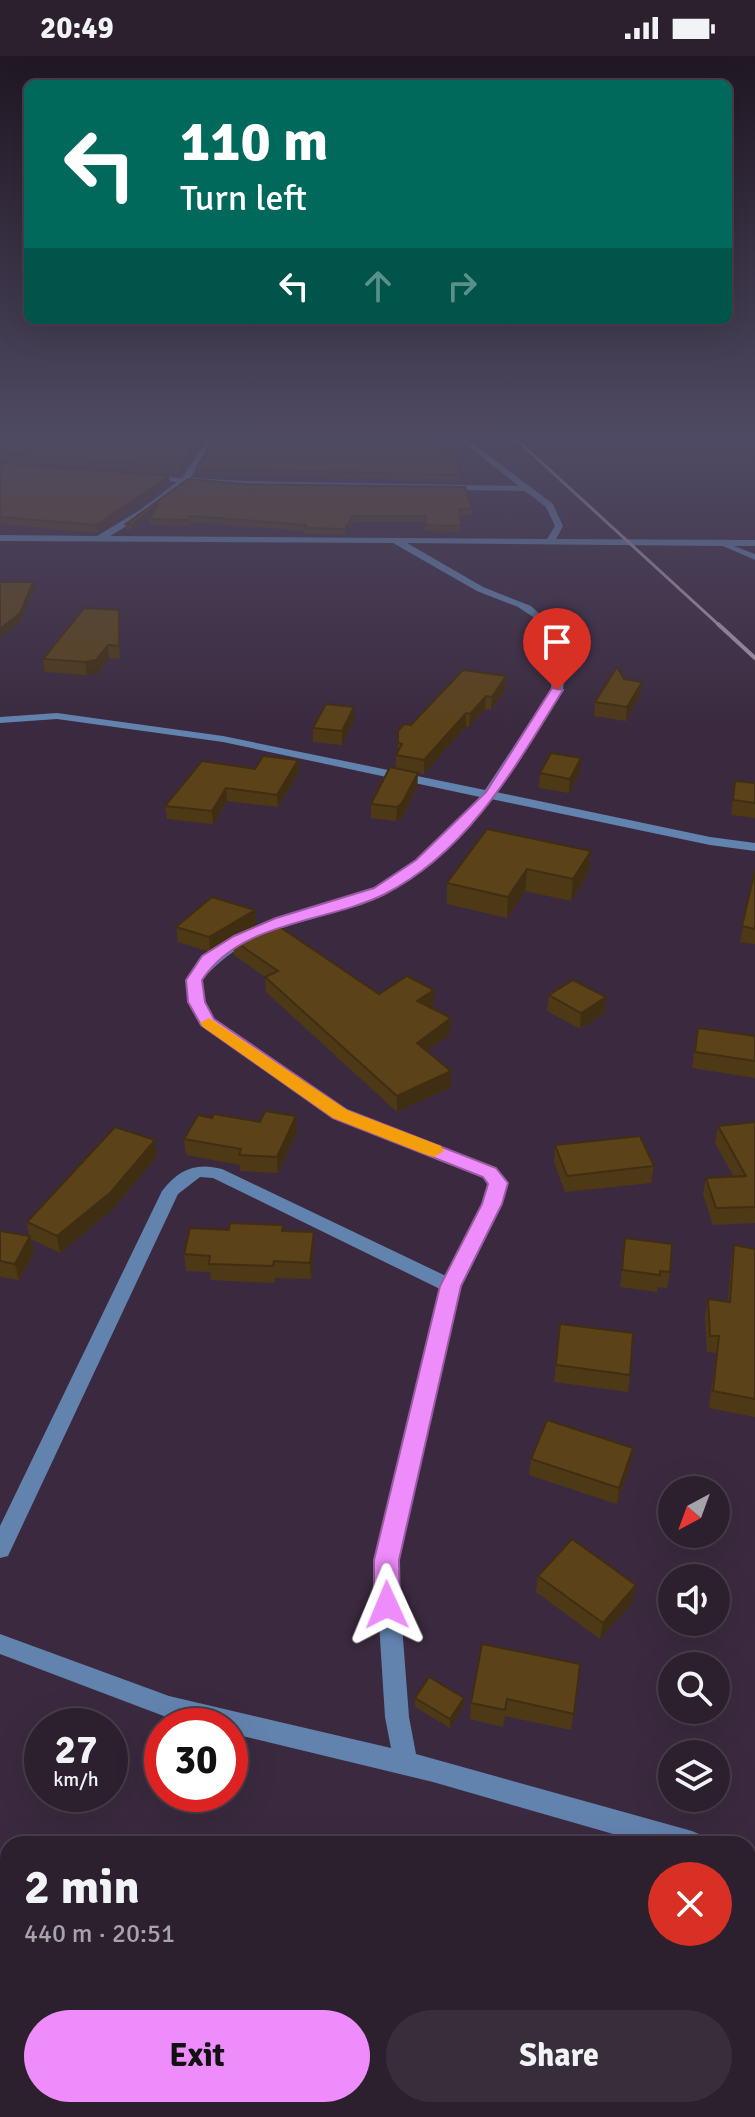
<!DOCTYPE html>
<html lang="en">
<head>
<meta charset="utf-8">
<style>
  :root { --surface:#2c202f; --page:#382d3b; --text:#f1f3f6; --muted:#a6a3aa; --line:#483e4b; --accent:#ed8cfa }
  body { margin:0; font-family:Signika,sans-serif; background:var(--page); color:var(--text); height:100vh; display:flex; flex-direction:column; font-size:30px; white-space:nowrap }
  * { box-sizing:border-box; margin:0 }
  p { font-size:26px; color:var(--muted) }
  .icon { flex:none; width:44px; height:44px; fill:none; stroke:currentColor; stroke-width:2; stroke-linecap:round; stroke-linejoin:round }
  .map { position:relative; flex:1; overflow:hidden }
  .sheet { position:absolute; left:0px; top:1780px; width:756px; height:282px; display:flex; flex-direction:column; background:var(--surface); border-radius:24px 24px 0 0; box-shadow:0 8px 32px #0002,0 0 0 2px var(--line) }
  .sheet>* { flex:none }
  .banner { position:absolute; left:24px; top:24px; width:708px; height:244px; border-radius:12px; box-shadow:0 8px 32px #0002,0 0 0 2px var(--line); background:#00695c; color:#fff; overflow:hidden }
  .needle { width:52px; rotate:221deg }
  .controls { position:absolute; left:658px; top:1420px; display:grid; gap:16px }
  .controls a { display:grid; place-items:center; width:72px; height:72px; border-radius:50%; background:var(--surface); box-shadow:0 8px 32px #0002,0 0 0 2px var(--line); font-size:40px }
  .speed { position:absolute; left:24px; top:1652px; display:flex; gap:16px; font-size:40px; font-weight:700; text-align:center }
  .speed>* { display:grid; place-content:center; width:104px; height:104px; border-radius:50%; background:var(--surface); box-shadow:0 8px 32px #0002,0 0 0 2px var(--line); line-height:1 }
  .speed small { font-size:20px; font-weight:400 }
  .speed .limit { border:12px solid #d22; background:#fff; color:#111 }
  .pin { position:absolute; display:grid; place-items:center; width:68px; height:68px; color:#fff; margin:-82px -34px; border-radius:50% 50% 50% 0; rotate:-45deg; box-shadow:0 0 8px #0007 }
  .pin .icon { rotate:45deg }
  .me { position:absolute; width:88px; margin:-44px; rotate:359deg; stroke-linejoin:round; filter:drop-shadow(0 0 6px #0008) }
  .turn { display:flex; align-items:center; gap:28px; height:168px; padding:0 24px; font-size:36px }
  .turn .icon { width:104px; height:104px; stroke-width:2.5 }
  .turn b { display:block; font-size:56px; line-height:68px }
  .lanes { display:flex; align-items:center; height:76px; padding:0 24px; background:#0003; justify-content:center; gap:40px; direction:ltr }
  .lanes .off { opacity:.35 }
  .round { display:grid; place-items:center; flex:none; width:84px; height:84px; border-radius:42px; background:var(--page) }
  .head { display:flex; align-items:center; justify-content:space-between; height:136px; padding:0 24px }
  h1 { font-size:48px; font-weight:700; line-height:60px }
  .primary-button { display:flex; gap:16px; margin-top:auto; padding:16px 24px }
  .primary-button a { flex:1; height:92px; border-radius:48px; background:var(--accent); color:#111; font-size:32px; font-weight:700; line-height:92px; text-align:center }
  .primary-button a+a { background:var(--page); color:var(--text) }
  .status { display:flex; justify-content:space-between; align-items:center; height:56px; padding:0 40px; background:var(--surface); direction:ltr }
  .status svg { height:22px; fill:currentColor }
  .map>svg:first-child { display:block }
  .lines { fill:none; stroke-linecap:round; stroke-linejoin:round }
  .street { fill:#6383af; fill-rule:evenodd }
  .rail-far1 { stroke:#a99bac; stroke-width:3 }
  .rail { stroke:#a99bac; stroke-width:4 }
  .wall { fill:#4e3916 }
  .shaded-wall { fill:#402e12 }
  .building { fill:#5b4219; stroke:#402e12; stroke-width:2 }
  .route { fill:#ed8cfa; stroke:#9a5ba2; stroke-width:2 }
  .slow { fill:#f59e0b }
</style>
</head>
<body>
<div class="status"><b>20:49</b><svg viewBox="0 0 49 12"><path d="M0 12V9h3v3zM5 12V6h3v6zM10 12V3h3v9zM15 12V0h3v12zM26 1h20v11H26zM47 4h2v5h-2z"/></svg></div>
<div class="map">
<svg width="755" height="2061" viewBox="0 0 755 2061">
  <rect width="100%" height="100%" fill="#3b2a3f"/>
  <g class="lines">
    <g class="street">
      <path d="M208,383H216L190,422L244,425L519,430L458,383H467L553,448L563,470L556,483L755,484V490H734L755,498V504L723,490L407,487L483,531L531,550L548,566L560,589L565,612L563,634L496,736L710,781L755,787V795L710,789L491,743C460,782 423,822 376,842C310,870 252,866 201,925L204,946L213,963L346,1054L496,1113L507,1127L505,1139L459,1230L397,1504L409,1661L416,1698L692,1775L701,1779L705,1788H648L433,1726L230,1677V1670H201L169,1662L0,1598V1578L169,1640L391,1692L385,1661L375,1504L440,1233L213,1122L200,1121L178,1138L8,1500L0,1502V1470L162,1135C179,1113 196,1106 222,1113L446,1220L487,1139L489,1128L484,1121L334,1062L202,969L190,946L187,924C237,858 302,867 369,835C414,814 449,778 480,741L223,686L57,663L0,667V661L57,657L223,680L485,734L551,634L553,600L545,578L533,561L518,551L477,535L393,487L0,485V479L97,480L140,454L177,426L147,422L148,420L182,422ZM187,427L244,431L525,435L546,451L555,470L547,483L110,480L146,458Z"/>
      <polygon points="748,1790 755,1792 755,1818 748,1816"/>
    </g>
    <polyline class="rail-far1" points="516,383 720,570"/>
    <polyline class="rail" points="718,568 755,602"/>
  </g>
  <g class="wall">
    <polygon points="7,383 204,383 181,418 0,405 0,387"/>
    <polygon points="0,407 169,420 170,427 97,477 0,468"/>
    <polygon points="196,412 461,419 460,426 196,418"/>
    <polygon points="188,423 472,453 472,459 460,459 460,476 425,475 425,466 353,466 345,479 304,478 304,475 191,466 189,470 150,469 149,463 152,458 133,474 126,473 126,468"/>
    <polygon points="120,567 120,603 109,602 98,617 87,619 45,616 43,603"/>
    <polygon points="506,620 505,633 491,654 485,653 469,671 466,670 424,718 418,717 417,731 402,762 396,765 371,762 371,748 396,712 396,699 398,695 398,675"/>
    <polygon points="624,623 640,639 626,665 594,660 595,646"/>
    <polygon points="354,651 354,664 342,689 313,686 313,672"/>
    <polygon points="298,704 299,716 278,751 227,745 213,768 167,763 165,750 255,713"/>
    <polygon points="580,716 569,737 539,732 540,717"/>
    <polygon points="735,725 755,727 755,762 731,759"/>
    <polygon points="487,773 589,816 571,845 525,835 507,862 447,848 447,827"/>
    <polygon points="755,814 755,888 740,886"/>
    <polygon points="255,854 256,869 210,896 178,886 176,871"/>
    <polygon points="233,884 379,938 434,950 430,952 450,978 427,995 451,1015 451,1031 397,1056 266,936 265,921 234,899"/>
    <polygon points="549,939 604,957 580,973 547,955"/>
    <polygon points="698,972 755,980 755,1022 692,1012"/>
    <polygon points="755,1066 755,1167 713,1169 703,1138 706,1122 734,1121 715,1087 718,1070"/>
    <polygon points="297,1077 278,1117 240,1115 240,1109 186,1099 184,1083"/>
    <polygon points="555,1089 654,1110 651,1127 565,1136 554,1106"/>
    <polygon points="157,1100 113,1153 60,1197 31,1183 34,1197 19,1224 0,1221 0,1175 29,1180 27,1166"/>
    <polygon points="283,1169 283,1175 314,1176 314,1193 311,1223 275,1222 274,1227 211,1224 210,1216 186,1215 184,1198 229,1174"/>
    <polygon points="625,1182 670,1216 667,1232 658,1231 657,1236 620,1231"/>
    <polygon points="734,1189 755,1193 755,1361 709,1352 716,1297 707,1296 705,1260 708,1243 728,1245 731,1206"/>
    <polygon points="560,1268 630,1319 628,1336 554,1326"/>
    <polygon points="633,1392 630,1409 617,1448 529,1419 531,1403"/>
    <polygon points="538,1520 636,1529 633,1546 600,1583 536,1536"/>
    <polygon points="580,1608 571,1674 505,1660 503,1671 470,1663 471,1647"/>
    <polygon points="415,1642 464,1642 463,1650 450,1672 415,1651"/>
    <polygon points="454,2054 548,2054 547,2061 453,2061"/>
  </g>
  <g class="shaded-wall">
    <polygon points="199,383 204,383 181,418 181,411"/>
    <polygon points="169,420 170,427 97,477 96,469"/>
    <polygon points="159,447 159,452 133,474 133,468"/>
    <polygon points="353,460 353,466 345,479 345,473"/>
    <polygon points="33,526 34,534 21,565 0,582 0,573"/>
    <polygon points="119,554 120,567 120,603 119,590"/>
    <polygon points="108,589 109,602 98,617 87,619 85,606"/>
    <polygon points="506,620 505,633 491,654 492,641"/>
    <polygon points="642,626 640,639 626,665 627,651"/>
    <polygon points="486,640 485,653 469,671 470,658"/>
    <polygon points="354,651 354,664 342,689 342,675"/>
    <polygon points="466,657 466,670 424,718 424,704"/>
    <polygon points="581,702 580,716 569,737 570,723"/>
    <polygon points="298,704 299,716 278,751 277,739"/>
    <polygon points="418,717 417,731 402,762 396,765 397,751"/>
    <polygon points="226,732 227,745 213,768 212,755"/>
    <polygon points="591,795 589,816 571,845 573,823"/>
    <polygon points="527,813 525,835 507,862 508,841"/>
    <polygon points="255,854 256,869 210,896 209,881"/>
    <polygon points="434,934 434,950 417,961 417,945"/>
    <polygon points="606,941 604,957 580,973 581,957"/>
    <polygon points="451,962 450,978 417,1002 417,987"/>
    <polygon points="451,1015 451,1031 397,1056 397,1040"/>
    <polygon points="296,1060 297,1077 278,1117 277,1101"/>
    <polygon points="155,1084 157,1100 113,1153 60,1197 57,1180"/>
    <polygon points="314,1176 314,1193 311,1223 310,1207"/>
    <polygon points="30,1180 34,1197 19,1224 15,1208"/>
    <polygon points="633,1392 630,1409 617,1448 619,1432"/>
    <polygon points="636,1529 633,1546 600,1583 603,1567"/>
    <polygon points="464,1642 463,1650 450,1672 450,1663"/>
    <polygon points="8,2054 23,2054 18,2061 3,2061"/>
    <polygon points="143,2054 154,2054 150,2061 139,2061"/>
  </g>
  <g class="building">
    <polygon points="7,383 199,383 181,411 0,398 0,387"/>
    <polygon points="215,383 428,383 457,407 461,419 196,412"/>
    <polygon points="0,407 169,420 96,469 0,461"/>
    <polygon points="188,423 244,428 465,431 472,453 460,453 461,470 425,469 426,460 353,460 345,473 304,472 306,469 190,460 189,464 149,463 159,447 133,468 126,468"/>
    <polygon points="0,526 33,526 20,557 0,573"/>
    <polygon points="84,552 119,554 119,590 108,589 96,604 85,606 43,603"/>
    <polygon points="617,611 624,623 642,626 627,651 595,646"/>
    <polygon points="463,614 506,620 492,641 486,640 470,658 466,657 424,704 396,699 402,688 398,687 398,675 404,668 411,669"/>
    <polygon points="326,648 354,651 342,675 313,672"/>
    <polygon points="551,697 581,702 570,723 540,717"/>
    <polygon points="263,700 298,704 277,739 226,732 212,755 165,750 202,705 255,713"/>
    <polygon points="390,711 418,717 402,747 397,751 371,748"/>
    <polygon points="735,725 755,727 755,747 733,744"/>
    <polygon points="487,773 591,795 573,823 527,813 508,841 447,827"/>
    <polygon points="755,814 755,873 742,870"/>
    <polygon points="212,841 255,854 209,881 176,871"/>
    <polygon points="271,865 379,938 407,920 434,934 417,945 451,962 417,987 451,1015 397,1040 265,921 278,915 233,884"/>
    <polygon points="573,924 606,941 581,957 549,939"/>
    <polygon points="698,972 755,980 755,1005 695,996"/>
    <polygon points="265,1055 296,1060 277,1101 239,1099 241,1093 184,1083 198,1059 212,1062 214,1058 260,1066"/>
    <polygon points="755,1066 755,1151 716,1152 706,1122 746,1120 718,1070"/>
    <polygon points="115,1071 155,1084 111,1136 57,1180 27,1166"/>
    <polygon points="640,1080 654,1110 567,1120 555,1089"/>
    <polygon points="230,1167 283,1169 282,1175 314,1176 310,1207 274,1205 273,1210 209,1208 210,1200 184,1198 190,1172 229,1174"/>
    <polygon points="0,1175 30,1180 15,1208 0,1205"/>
    <polygon points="625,1182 672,1188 670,1216 660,1215 660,1219 622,1214"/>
    <polygon points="734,1189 755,1193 755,1343 713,1335 719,1280 710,1280 708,1243 730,1246"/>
    <polygon points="560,1268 633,1277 630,1319 556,1309"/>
    <polygon points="547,1364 633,1392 619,1432 531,1403"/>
    <polygon points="572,1483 636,1529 603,1567 538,1520"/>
    <polygon points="482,1588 580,1608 574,1658 507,1643 505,1654 471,1647"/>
    <polygon points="429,1621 464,1642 450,1663 415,1642"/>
    <polygon points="290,1783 300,1788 287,1788"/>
    <polygon points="3,1936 8,1940 8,2054 3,2061 0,2061 0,1941"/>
    <polygon points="748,1984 755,1989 755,2061 704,2061 707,2054 748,2054"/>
    <polygon points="56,2054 143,2054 139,2061 52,2061"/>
    <polygon points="329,2054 343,2054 364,2061 327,2061"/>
    <polygon points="491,2054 548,2054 547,2061 513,2061"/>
  </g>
  <linearGradient id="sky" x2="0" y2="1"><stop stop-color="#201723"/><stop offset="0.57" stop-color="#4f4a63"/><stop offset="1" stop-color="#4f4a63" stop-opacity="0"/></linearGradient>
  <rect width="755" height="672" fill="url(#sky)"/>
  <path class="route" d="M552,632L563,634C516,710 468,796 385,838C327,867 242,864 202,924L205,946L214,963L347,1054L496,1112L508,1127L502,1148L461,1230L399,1504L400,1549L396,1557L387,1560L378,1557L374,1549V1504L440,1230L482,1148L488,1128L483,1121L333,1062L201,969L188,946L186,924L202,900L234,880L276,862L374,832L416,804L486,736Z"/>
  <polygon class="slow" points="209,962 347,1054 441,1090 444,1095 434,1101 427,1099 333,1062 203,971 200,967"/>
</svg>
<div class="controls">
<a><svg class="needle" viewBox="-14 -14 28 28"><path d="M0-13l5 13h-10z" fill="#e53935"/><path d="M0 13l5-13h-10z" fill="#a6a3aa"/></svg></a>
<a><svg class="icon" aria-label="sound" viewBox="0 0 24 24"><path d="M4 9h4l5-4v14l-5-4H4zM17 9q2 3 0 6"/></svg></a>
<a><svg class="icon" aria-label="search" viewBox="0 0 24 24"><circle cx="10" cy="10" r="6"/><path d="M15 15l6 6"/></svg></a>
<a><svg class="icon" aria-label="layers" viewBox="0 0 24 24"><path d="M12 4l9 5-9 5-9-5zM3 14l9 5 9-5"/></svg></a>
</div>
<div class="speed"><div>27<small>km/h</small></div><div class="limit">30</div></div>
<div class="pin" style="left:557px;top:634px;background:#d93025"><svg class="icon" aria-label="arrive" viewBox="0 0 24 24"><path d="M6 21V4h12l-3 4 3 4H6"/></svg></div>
<svg class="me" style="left:387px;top:1549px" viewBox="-20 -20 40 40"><path d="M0-17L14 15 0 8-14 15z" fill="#ed8cfa" stroke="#fff" stroke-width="4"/></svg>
<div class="banner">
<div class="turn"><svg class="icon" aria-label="left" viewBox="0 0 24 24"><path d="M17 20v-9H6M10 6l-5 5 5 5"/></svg><div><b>110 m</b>Turn left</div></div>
<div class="lanes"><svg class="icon" aria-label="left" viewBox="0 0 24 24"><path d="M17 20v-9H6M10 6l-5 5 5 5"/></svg><svg class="icon off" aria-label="ahead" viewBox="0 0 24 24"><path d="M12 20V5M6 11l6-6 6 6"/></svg><svg class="icon off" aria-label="right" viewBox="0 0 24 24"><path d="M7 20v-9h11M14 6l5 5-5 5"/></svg></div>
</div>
<section class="sheet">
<div class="head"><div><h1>2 min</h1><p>440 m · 20:51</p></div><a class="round" style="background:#d93025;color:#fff"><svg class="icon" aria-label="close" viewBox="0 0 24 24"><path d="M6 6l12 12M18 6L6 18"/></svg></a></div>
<div class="primary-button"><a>Exit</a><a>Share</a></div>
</section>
</div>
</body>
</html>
